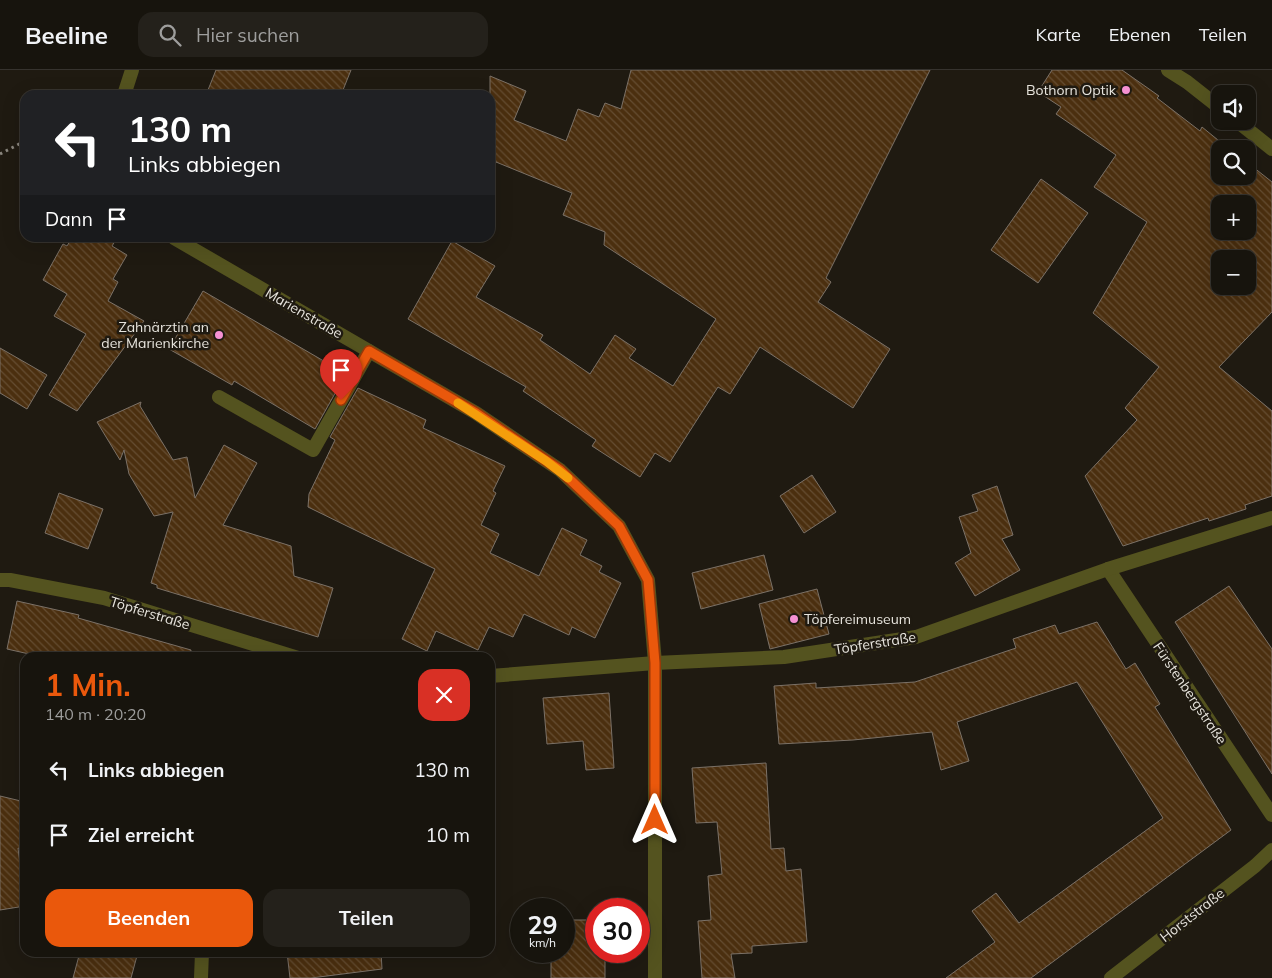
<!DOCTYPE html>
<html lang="de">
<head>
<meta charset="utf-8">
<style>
  :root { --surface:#17140d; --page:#24211b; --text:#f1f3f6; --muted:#9e9e9d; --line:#36332e; --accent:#ea580c }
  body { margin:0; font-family:Mulish,sans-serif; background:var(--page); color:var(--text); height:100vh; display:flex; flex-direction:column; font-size:19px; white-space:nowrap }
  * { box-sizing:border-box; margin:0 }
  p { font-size:16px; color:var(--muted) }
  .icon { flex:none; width:28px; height:28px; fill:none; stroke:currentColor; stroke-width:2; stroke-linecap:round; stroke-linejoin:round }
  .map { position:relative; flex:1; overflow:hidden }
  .sheet { position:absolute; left:20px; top:582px; width:475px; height:305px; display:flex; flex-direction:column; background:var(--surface); border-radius:15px; box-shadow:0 5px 20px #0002,0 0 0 1px var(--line) }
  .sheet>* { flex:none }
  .guide { position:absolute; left:20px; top:20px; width:475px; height:152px; border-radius:15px; box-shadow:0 5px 20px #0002,0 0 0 1px var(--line); background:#202124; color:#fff; overflow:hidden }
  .fabs { position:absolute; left:1211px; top:15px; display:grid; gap:10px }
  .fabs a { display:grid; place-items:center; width:45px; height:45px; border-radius:10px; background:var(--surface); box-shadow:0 5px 20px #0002,0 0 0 1px var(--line); font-size:25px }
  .speed { position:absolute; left:510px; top:828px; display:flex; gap:10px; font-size:25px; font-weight:700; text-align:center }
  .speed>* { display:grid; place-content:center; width:65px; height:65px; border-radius:50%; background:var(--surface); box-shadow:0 5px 20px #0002,0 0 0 1px var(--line); line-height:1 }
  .speed small { font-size:12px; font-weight:400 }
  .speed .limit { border:8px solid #d22; background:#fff; color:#111 }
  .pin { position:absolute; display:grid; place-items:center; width:42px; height:42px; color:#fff; margin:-51px -21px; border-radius:50% 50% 50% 0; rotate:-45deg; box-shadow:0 0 5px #0007 }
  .pin .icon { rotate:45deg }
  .me { position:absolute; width:55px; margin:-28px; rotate:0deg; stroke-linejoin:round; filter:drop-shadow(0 0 4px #0008) }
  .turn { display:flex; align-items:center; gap:18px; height:105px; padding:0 25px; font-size:22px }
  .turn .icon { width:65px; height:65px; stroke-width:2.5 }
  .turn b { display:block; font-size:35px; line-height:42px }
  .then { display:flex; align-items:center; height:48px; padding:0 25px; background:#0003; gap:10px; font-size:19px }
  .round { display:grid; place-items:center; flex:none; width:52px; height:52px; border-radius:15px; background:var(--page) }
  .summary { display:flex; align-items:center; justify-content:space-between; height:85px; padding:0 25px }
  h1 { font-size:30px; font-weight:700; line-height:38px; color:var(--accent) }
  .cta { display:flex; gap:10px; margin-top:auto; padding:10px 25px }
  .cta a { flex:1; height:58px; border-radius:15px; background:var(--accent); color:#fff; font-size:20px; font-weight:700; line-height:58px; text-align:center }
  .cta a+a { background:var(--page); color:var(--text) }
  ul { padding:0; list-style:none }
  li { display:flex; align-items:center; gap:15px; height:65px; padding:0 25px }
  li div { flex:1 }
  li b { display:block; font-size:19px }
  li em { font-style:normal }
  header { display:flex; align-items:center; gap:30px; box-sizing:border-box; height:70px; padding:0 25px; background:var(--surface); border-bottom:1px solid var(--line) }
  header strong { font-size:24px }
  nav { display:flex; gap:28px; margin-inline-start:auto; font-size:18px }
  .search { width:350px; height:45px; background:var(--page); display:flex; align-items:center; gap:12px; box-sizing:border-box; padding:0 18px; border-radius:15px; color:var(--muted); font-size:19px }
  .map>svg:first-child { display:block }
  .building { fill:url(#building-back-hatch); stroke:#7b7167; fill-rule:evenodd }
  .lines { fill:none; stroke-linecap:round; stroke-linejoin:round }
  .path { stroke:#89857d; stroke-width:3; stroke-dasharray:2.5 4; stroke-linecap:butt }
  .service { stroke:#54531f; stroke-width:14 }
  .pedestrian { stroke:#54531f; stroke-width:14 }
  .minor { stroke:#54531f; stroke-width:14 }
  .route-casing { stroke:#983908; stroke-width:12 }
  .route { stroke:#ea580c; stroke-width:9 }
  .slow { stroke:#f59e0b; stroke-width:9 }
  .poi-dot { fill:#f591d2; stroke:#1f1a11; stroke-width:2 }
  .labels { text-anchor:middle; stroke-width:5; stroke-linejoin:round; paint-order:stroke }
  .poi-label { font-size:14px; fill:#e7e4dd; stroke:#1f1a11; text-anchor:end }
  .street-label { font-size:14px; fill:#e7e4dd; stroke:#1f1a11 }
</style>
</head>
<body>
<header>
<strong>Beeline</strong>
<div class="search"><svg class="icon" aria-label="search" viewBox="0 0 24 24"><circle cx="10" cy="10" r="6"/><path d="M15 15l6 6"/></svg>Hier suchen</div>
<nav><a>Karte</a><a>Ebenen</a><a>Teilen</a></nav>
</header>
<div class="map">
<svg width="1272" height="908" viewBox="0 0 1272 908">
  <defs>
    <pattern id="building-back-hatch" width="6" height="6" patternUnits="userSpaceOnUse" patternTransform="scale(1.25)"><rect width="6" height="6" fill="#4b2f0f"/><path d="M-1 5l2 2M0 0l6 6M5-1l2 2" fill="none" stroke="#654d32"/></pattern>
  </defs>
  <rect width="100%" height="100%" fill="#1f1a11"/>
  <g class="building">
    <polygon points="216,0 351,0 341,25 206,25"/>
    <polygon points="631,0 930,0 826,208 831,212 818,232 890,279 853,338 760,277 730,324 718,317 670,392 655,383 640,407 592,376 596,370 523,321 526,317 408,249 452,171 495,196 476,227 543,265 540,270 590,304 615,265 636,279 629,288 673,316 716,249 604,175 605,162 563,145 572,123 496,92 490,106 490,6 526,21 514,50 566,71 578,39 599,47 605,33 621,39"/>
    <path d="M1052,0H1122L1159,26L1157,28L1200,61L1202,57L1229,79H1220V106H1248V93L1272,112V242L1219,297L1272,341V426L1245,435L1246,439L1209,451L1208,448L1123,476L1085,406L1137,350L1125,338L1159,297L1093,243L1147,152L1094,117L1116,85L1056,44L1061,37L1038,22ZM1220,134H1248V161H1220ZM1220,189H1248V216H1220Z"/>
    <polygon points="1041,109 1088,143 1038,213 991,180"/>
    <polygon points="72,168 117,168 112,176 127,185 113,209 118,212 108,231 144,251 77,341 49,325 86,264 54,246 67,224 43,210 63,174 67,176"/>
    <polygon points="203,221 341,301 337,308 342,311 315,359 234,311 232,315 169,279"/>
    <polygon points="0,278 47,305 27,339 0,323"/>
    <polygon points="358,318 426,350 423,358 505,396 493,421 496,423 481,455 499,464 490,483 539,506 562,458 587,470 580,485 602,496 599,502 621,513 595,568 572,557 569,565 524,544 513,567 489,557 478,580 436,561 427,581 402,569 435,499 308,437 309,424 335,370 330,367"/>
    <polygon points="141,332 140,336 173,390 187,387 195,428 224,375 257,393 223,455 291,476 294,506 333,518 318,567 157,518 157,515 151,513 173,442 154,446 129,404 124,380 120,390 97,352"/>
    <polygon points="812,405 836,442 804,463 780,426"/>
    <polygon points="997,416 1013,465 1002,469 1020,500 975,526 955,493 971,483 959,447 978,441 972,425"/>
    <polygon points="59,423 103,439 88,479 45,463"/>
    <polygon points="764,485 773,520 701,539 692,503"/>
    <polygon points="1229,516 1272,579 1272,704 1175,552"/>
    <polygon points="817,519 829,564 770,579 759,534"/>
    <polygon points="17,531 79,545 78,548 191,580 190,588 47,588 7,579"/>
    <polygon points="1097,552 1126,599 1135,593 1160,634 1155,637 1231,760 1031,908 946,908 995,872 972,841 996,823 1019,853 1163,748 1077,612 957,652 969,691 941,700 932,662 853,670 779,674 774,616 816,613 816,618 915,612 1016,578 1013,569 1055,555 1059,564"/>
    <polygon points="609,623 614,698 586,700 583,671 547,674 543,628"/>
    <polygon points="766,693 771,779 784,778 786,801 801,799 807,872 752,876 752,883 731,884 735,908 702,908 698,851 711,850 708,806 722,804 717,752 696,753 692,698"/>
    <polygon points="0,726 25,732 25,780 18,778 25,836 0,840"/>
    <polygon points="564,850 596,850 596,881 605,881 605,908 551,908 551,881 564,881"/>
    <polygon points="80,882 138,882 131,908 73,908"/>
    <polygon points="287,882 381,882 382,899 311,908 290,908"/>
  </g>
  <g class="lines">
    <polyline class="path" points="0,84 25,71"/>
    <polyline class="service" points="219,327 313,380 369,281"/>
    <g class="pedestrian">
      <polyline points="1168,0 1187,12 1220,38"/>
      <polyline points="1237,51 1272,79"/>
    </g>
    <g class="minor">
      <polyline points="124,25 132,0"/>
      <polyline points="174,168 476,343 560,400 619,456 648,510 655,593 655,908"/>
      <polyline points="1108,499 1272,745"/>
      <polyline points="0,510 10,510 104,528 298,588"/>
      <polyline points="490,606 655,593 784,587 916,567 1108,499 1272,448"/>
      <polyline points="201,908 202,882"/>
      <polyline points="1111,908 1255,796 1272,780"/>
    </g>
  </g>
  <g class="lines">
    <defs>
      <polyline id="route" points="341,330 369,281 476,343 560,400 619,456 648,510 655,593 655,750"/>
    </defs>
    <use href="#route" class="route-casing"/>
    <use href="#route" class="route"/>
    <polyline class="slow" points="458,333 546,391 568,408"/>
  </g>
  <g class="poi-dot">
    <circle cx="1126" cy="20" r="5"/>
    <circle cx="219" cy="265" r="5"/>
    <circle cx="794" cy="549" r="5"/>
  </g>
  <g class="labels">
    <g class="poi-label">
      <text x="1116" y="25">Bothorn Optik</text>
      <text x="209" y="262">Zahnärztin an<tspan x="209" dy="16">der Marienkirche</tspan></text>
      <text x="804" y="554" text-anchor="start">Töpfereimuseum</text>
    </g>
    <g class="street-label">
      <text transform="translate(304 243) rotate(30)" y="5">Marienstraße</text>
      <text transform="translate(150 543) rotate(17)" y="5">Töpferstraße</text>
      <text transform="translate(875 573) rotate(-9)" y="5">Töpferstraße</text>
      <text transform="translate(1190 623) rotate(56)" y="5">Fürstenbergstraße</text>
      <text transform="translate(1192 845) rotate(-38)" y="5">Horststraße</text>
    </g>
  </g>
</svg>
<div class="fabs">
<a><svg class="icon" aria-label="sound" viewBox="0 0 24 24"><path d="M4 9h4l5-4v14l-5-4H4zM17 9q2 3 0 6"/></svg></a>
<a><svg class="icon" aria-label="search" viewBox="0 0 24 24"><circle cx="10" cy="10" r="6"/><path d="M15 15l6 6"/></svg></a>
<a>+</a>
<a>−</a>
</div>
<div class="speed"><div>29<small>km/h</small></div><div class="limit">30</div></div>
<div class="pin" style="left:341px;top:330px;background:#d93025"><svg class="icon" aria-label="arrive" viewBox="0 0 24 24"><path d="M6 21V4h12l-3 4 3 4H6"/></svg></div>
<svg class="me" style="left:655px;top:750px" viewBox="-20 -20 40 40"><path d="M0-17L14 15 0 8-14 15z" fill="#ea580c" stroke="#fff" stroke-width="4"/></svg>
<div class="guide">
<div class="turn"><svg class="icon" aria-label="left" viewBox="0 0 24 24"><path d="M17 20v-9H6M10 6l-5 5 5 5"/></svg><div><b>130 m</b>Links abbiegen</div></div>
<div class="then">Dann<svg class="icon" aria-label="arrive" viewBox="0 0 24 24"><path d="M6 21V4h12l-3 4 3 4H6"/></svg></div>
</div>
<section class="sheet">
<div class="summary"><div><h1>1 Min.</h1><p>140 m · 20:20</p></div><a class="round" style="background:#d93025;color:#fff"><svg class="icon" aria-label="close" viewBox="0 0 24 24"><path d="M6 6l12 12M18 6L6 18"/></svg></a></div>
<ul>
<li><svg class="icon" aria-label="left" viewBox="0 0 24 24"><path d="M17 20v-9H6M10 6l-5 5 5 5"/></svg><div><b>Links abbiegen</b></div><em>130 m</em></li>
<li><svg class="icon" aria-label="arrive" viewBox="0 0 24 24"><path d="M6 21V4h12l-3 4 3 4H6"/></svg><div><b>Ziel erreicht</b></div><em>10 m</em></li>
</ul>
<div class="cta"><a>Beenden</a><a>Teilen</a></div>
</section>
</div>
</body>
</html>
